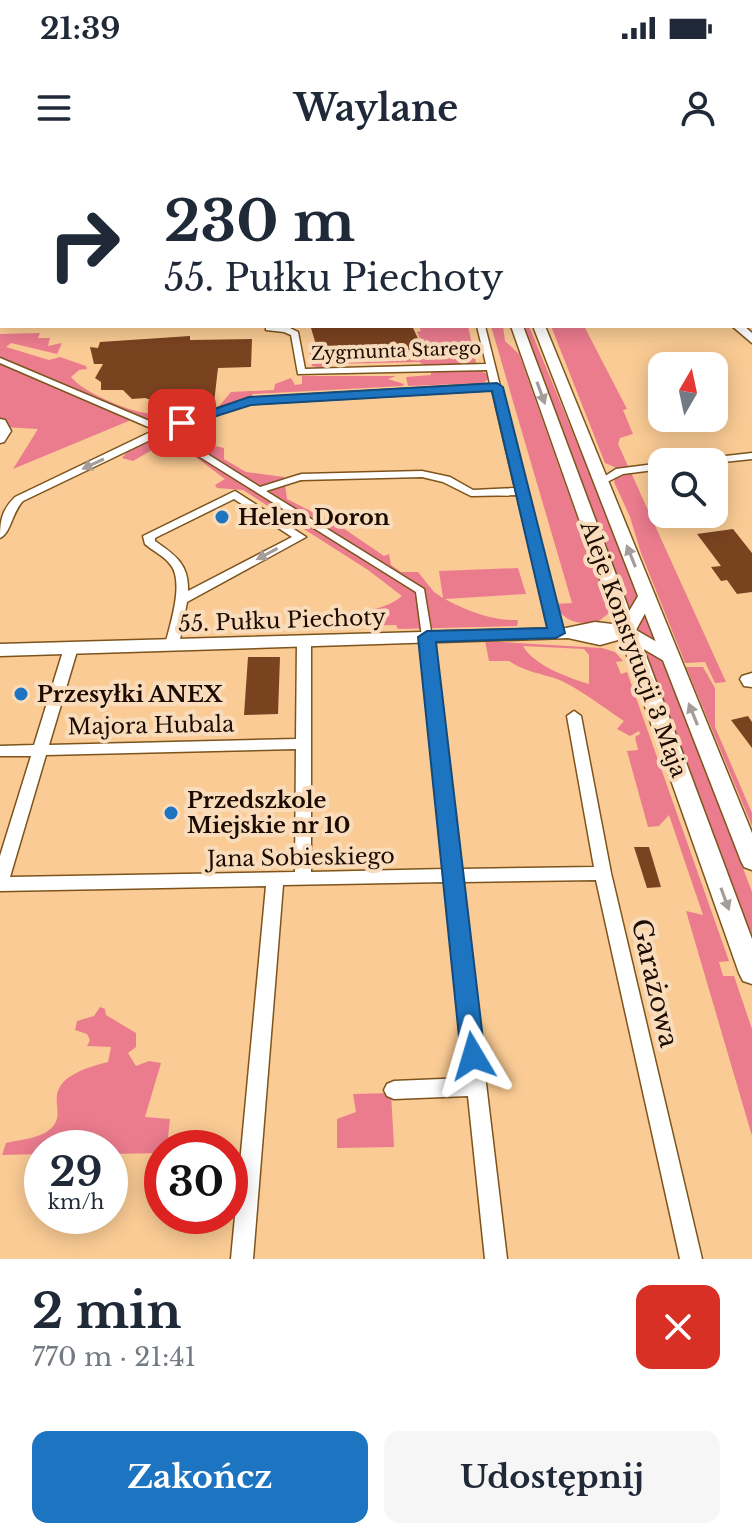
<!DOCTYPE html>
<html lang="pl">
<head>
<meta charset="utf-8">
<style>
  :root { --surface:#fff; --page:#f6f6f7; --text:#1f2937; --muted:#747a83; --accent:#1d74c1 }
  body { margin:0; font-family:"Libre Baskerville",serif; background:var(--page); color:var(--text); height:100vh; display:flex; flex-direction:column; font-size:30px; white-space:nowrap }
  * { box-sizing:border-box; margin:0 }
  p { font-size:26px; color:var(--muted) }
  .icon { flex:none; width:44px; height:44px; fill:none; stroke:currentColor; stroke-width:2; stroke-linecap:round; stroke-linejoin:round }
  .map { position:relative; height:1099px; overflow:hidden }
  .panel { display:flex; flex-direction:column; background:var(--surface); flex:1 }
  .panel>* { flex:none }
  .hud { position:absolute; left:0px; top:0px; width:752px; height:168px; box-shadow:0 4px 20px #0003; background:#fff; color:var(--text); overflow:hidden }
  .needle { width:52px; rotate:9deg }
  .fabs { position:absolute; left:648px; top:192px; display:grid; gap:16px }
  .fabs a { display:grid; place-items:center; width:80px; height:80px; border-radius:16px; background:var(--surface); box-shadow:0 4px 20px #0003; font-size:40px }
  .speed { position:absolute; left:24px; top:970px; display:flex; gap:16px; font-size:40px; font-weight:700; text-align:center }
  .speed>* { display:grid; place-content:center; width:104px; height:104px; border-radius:50%; background:var(--surface); box-shadow:0 4px 20px #0003; line-height:1 }
  .speed small { font-size:20px; font-weight:400 }
  .speed .limit { border:12px solid #d22; background:#fff; color:#111 }
  .pin { position:absolute; display:grid; place-items:center; width:68px; height:68px; color:#fff; margin:-34px; border-radius:16px; box-shadow:0 4px 12px #0006 }
  .me { position:absolute; width:88px; margin:-44px; rotate:353deg; stroke-linejoin:round; filter:drop-shadow(0 0 6px #0008) }
  .turn { display:flex; align-items:center; gap:28px; height:168px; padding:0 32px; font-size:36px }
  .turn .icon { width:104px; height:104px; stroke-width:2.5 }
  .turn b { display:block; font-size:56px; line-height:68px }
  .round { display:grid; place-items:center; flex:none; width:84px; height:84px; border-radius:16px; background:var(--page) }
  .headline { display:flex; align-items:center; justify-content:space-between; height:136px; padding:0 32px }
  h1 { font-size:48px; font-weight:800; line-height:60px }
  .primary-button { display:flex; gap:16px; margin-top:auto; padding:16px 32px }
  .primary-button a { flex:1; height:92px; border-radius:16px; background:var(--accent); color:#fff; font-size:32px; font-weight:800; line-height:92px; text-align:center }
  .primary-button a+a { background:var(--page); color:var(--text) }
  .status { display:flex; justify-content:space-between; align-items:center; height:56px; padding:0 40px; background:var(--surface); direction:ltr }
  .status svg { height:22px; fill:currentColor }
  header { display:flex; justify-content:space-between; align-items:center; height:104px; padding:0 32px; background:var(--surface); font-size:36px; font-weight:800 }
  .map>svg:first-child { display:block }
  .green { fill:#eb7c8e; fill-rule:evenodd }
  .building { fill:#7a4320 }
  .lines { fill:none; stroke-linecap:round; stroke-linejoin:round }
  .pedestrian-casing { stroke:#7c541c; stroke-width:3 }
  .minor-casing { stroke:#7c541c; stroke-width:3 }
  .tertiary-casing { stroke:#7c541c; stroke-width:3 }
  .secondary-casing { stroke:#7c541c; stroke-width:3 }
  .primary-casing { stroke:#7c541c; stroke-width:3 }
  .pedestrian { fill:#fff; fill-rule:evenodd }
  .minor { fill:#fff; fill-rule:evenodd }
  .tertiary { fill:#fff; fill-rule:evenodd }
  .secondary { fill:#fff; fill-rule:evenodd }
  .primary { fill:#fff; fill-rule:evenodd }
  .oneway { fill:#a49d99 }
  .route { fill:#1d74c1; stroke:#134b7d; stroke-width:2 }
  .poi-dot { fill:#1d74c1; stroke:#f9dcbc; stroke-width:3 }
  .labels { text-anchor:middle; stroke-width:8; stroke-linejoin:round; paint-order:stroke }
  .far-street-label { font-size:18px; fill:#1b0b00; stroke:#f9dcbc }
  .poi-label { font-size:22px; font-weight:bold; fill:#1b0b00; stroke:#f9dcbc; text-anchor:start }
  .street-label { font-size:22px; fill:#1b0b00; stroke:#f9dcbc }
  .near-street-label { font-size:26px; fill:#1b0b00; stroke:#f9dcbc }
</style>
</head>
<body>
<div class="status"><b>21:39</b><svg viewBox="0 0 49 12"><path d="M0 12V9h3v3zM5 12V6h3v6zM10 12V3h3v9zM15 12V0h3v12zM26 1h20v11H26zM47 4h2v5h-2z"/></svg></div>
<header><svg class="icon" aria-label="menu" viewBox="0 0 24 24"><path d="M4 6h16M4 12h16M4 18h16"/></svg>Waylane<svg class="icon" aria-label="person" viewBox="0 0 24 24"><circle cx="12" cy="8" r="4"/><path d="M4 21q1-7 8-7t8 7"/></svg></header>
<div class="map">
<svg width="752" height="1099" viewBox="0 0 752 1099">
  <rect width="100%" height="100%" fill="#facb94"/>
  <g class="green">
    <polygon points="419,166 468,166 477,207 432,209 419,202 330,204 329,210 312,206 309,190 317,189 320,199 425,189 417,172 421,171"/>
    <path d="M491,166H503L505,181L519,194L609,448V453L599,461C581,466 563,462 555,444L572,443Z"/>
    <polygon points="524,166 529,166 640,436 752,732 752,788"/>
    <polygon points="551,166 584,166 627,249 623,250 633,274 620,278 618,284 726,522 715,523 705,502 685,503 641,393 630,357 614,322 619,309 605,303"/>
    <path d="M40,173L38,178H50L48,186L62,183L57,194L11,183L6,187L49,200L60,197L86,206L87,209L79,210L71,217C83,232 126,250 145,253C162,256 180,254 197,258L163,270L136,258L13,309L38,269L5,267L0,262V174Z"/>
    <polygon points="475,210 486,213 488,219 483,223 408,226 406,217 431,215 431,212"/>
    <polygon points="302,216 396,216 388,219 404,224 403,226 252,234 253,237 249,241 214,252 231,232 274,230 275,224 291,218 295,225 302,224"/>
    <path d="M163,274L224,288V299L246,312L284,317L287,339L340,366L384,396L389,394L391,405L401,412H418L434,432L443,438L439,411L518,408L526,434L445,439C466,451 494,461 518,460L517,466L398,469L396,465L348,466L350,458C367,449 387,449 402,436L368,410L243,330L217,328L215,325L225,319L178,284L159,286L133,301L122,298L127,292Z"/>
    <path d="M485,481L602,488L615,492L623,501L616,502L621,514L627,512L729,801L719,802L723,816H734L752,869V976L686,751L703,755L669,655L659,666L648,667L627,591L638,590L635,577L640,574L639,571L630,576L617,569L624,561C607,550 572,523 554,518C535,512 527,512 509,501H489ZM523,486L584,489L589,495V524C569,518 533,505 523,486Z"/>
    <polygon points="686,507 703,507 715,528 715,567 752,653 752,666"/>
    <path d="M100,847L105,849L106,855L136,873V887L128,893L136,906L149,901L161,903L145,957L170,959L168,977L183,978L182,988H162V993L111,994L110,999V988H42V994L2,995L6,983C19,980 40,978 49,970C63,959 55,947 57,935C60,914 92,906 108,902L111,887L87,886L90,880L87,874L75,870L77,861L94,856Z"/>
    <polygon points="391,933 394,987 337,988 337,959 356,952 353,934"/>
  </g>
  <g class="building">
    <polygon points="342,166 412,166 423,189 320,198 311,168"/>
    <polygon points="190,176 190,180 252,179 251,207 218,208 214,243 163,244 145,238 132,239 123,230 101,230 101,222 95,218 103,204 94,204 90,187 98,188 100,182"/>
    <polygon points="733,369 752,393 752,432 737,434 727,420 721,421 711,407 721,406 697,374"/>
    <polygon points="248,497 280,497 278,554 244,555"/>
    <polygon points="748,556 752,562 752,588 731,560"/>
    <polygon points="634,687 649,687 661,727 647,728"/>
  </g>
  <g class="lines">
    <defs>
      <g id="pedestrian">
        <rect x="750" y="62" width="2" height="4"/>
        <polygon points="0,198 166,268 260,327 298,315 304,315 304,319 266,331 424,429 432,477 431,479 427,480 422,477 416,432 160,272 0,203"/>
      </g>
      <g id="minor">
        <polygon points="108,0 200,0 196,2 105,2"/>
        <polygon points="251,0 295,0 292,2 248,2"/>
        <rect x="351" y="0" width="6" height="2"/>
        <polygon points="581,0 597,0 597,1 584,2"/>
        <rect x="673" y="0" width="6" height="2"/>
        <rect x="0" y="24" width="2" height="5"/>
        <rect x="0" y="36" width="2" height="4"/>
        <rect x="750" y="91" width="2" height="4"/>
        <rect x="0" y="119" width="2" height="4"/>
        <path d="M266,166H286L298,172L305,209L486,204L477,166H485L562,473L561,476L556,477L550,473L517,335L471,336L443,322L422,317L301,320L296,317L301,314L422,311L450,317L473,330L515,328L492,230L250,244L171,270L23,341C12,352 11,373 0,378C0,360 2,350 15,337L163,266L249,238L490,224L487,210L298,214L291,175L284,172L266,170Z"/>
        <polygon points="0,259 5,260 11,271 4,282 0,283"/>
        <polygon points="752,293 752,299 714,303 694,302 699,299"/>
        <polygon points="662,303 662,309 623,314 601,325 596,322 616,309"/>
        <path d="M235,331L306,377L187,442L179,485L172,489L167,488L165,485C170,465 185,421 170,404C164,396 153,391 145,384L143,376ZM234,339L292,377L188,431C189,404 175,395 155,381V378Z"/>
        <path d="M427,473L434,477L461,709L594,707L567,556L574,551L581,556L611,713L702,1099H680L596,720L462,722L507,1099H485L468,936L394,939L387,936L384,930L387,924L394,921L466,918L446,722L283,725L253,1099H231L266,726L0,731V696L31,596H0V586L34,585L64,488L71,484L78,488L49,585L296,579L297,481L299,478H309L311,481V712L445,709L420,477ZM296,589L295,712L10,717L46,595Z"/>
        <polygon points="752,513 752,527 744,526 740,519 742,516"/>
      </g>
      <g id="tertiary">
        <polygon points="0,95 2,95 0,103"/>
        <polygon points="732,166 744,166 752,173 752,183"/>
        <polygon points="647,430 655,435 636,470 676,493 679,497 676,501 664,501 625,478 600,485 568,478 0,496 0,484 566,468 595,462 621,465 641,431"/>
      </g>
      <g id="secondary">
        <polygon points="451,0 461,0 462,2 452,2"/>
        <polygon points="468,0 478,0 479,2 469,2"/>
        <polygon points="511,166 523,166 752,779 752,824 743,821 739,813"/>
        <polygon points="533,166 545,166 752,673 752,710 744,707 741,701"/>
      </g>
      <g id="primary">
        <rect x="750" y="110" width="2" height="8"/>
        <rect x="0" y="151" width="2" height="8"/>
      </g>
    </defs>
    <use href="#pedestrian" class="pedestrian-casing"/>
    <use href="#minor" class="minor-casing"/>
    <use href="#tertiary" class="tertiary-casing"/>
    <use href="#secondary" class="secondary-casing"/>
    <use href="#primary" class="primary-casing"/>
    <use href="#pedestrian" class="pedestrian"/>
    <use href="#minor" class="minor"/>
    <use href="#tertiary" class="tertiary"/>
    <use href="#secondary" class="secondary"/>
    <use href="#primary" class="primary"/>
  </g>
  <defs><path id="oneway-solid" d="M-6-.8H1V-3.2L6.5 0L1 3.2V.8H-6Z" transform="scale(2)"/></defs>
  <g class="oneway">
    <use href="#oneway-solid" transform="translate(541 233) rotate(70)"/>
    <use href="#oneway-solid" transform="translate(93 304) rotate(155)"/>
    <use href="#oneway-solid" transform="translate(267 394) rotate(152)"/>
    <use href="#oneway-solid" transform="translate(631 396) rotate(-112)"/>
    <use href="#oneway-solid" transform="translate(693 554) rotate(-112)"/>
    <use href="#oneway-solid" transform="translate(725 739) rotate(70)"/>
  </g>
  <polygon class="route" points="497,223 503,227 565,473 556,478 436,482 485,896 481,904 473,907 464,904 461,896 418,477 427,471 547,468 492,231 251,245 182,267 175,263 249,237"/>
  <g class="poi-dot">
    <circle cx="222" cy="357" r="8"/>
    <circle cx="21" cy="534" r="8"/>
    <circle cx="171" cy="653" r="8"/>
  </g>
  <g class="labels">
    <g class="far-street-label">
      <text transform="translate(396 191) rotate(-2)" y="6">Zygmunta Starego</text>
    </g>
    <g class="poi-label">
      <text x="238" y="365">Helen Doron</text>
      <text x="37" y="542">Przesyłki ANEX</text>
      <text x="187" y="648">Przedszkole<tspan x="187" dy="25">Miejskie nr 10</tspan></text>
    </g>
    <g class="street-label">
      <text transform="translate(282 460) rotate(-2)" y="8">55. Pułku Piechoty</text>
      <text transform="translate(634 489) rotate(70)" y="8">Aleje Konstytucji 3 Maja</text>
      <text transform="translate(151 565) rotate(-1)" y="8">Majora Hubala</text>
      <text transform="translate(301 697) rotate(-1)" y="8">Jana Sobieskiego</text>
    </g>
    <g class="near-street-label">
      <text transform="translate(655 823) rotate(77)" y="9">Garażowa</text>
    </g>
  </g>
</svg>
<div class="fabs">
<a><svg class="needle" viewBox="-14 -14 28 28"><path d="M0-13l5 13h-10z" fill="#e53935"/><path d="M0 13l5-13h-10z" fill="#747a83"/></svg></a>
<a><svg class="icon" aria-label="search" viewBox="0 0 24 24"><circle cx="10" cy="10" r="6"/><path d="M15 15l6 6"/></svg></a>
</div>
<div class="speed"><div>29<small>km/h</small></div><div class="limit">30</div></div>
<div class="pin" style="left:182px;top:263px;background:#d93025"><svg class="icon" aria-label="arrive" viewBox="0 0 24 24"><path d="M6 21V4h12l-3 4 3 4H6"/></svg></div>
<svg class="me" style="left:473px;top:896px" viewBox="-20 -20 40 40"><path d="M0-17L14 15 0 8-14 15z" fill="#1d74c1" stroke="#fff" stroke-width="4"/></svg>
<div class="hud">
<div class="turn"><svg class="icon" aria-label="right" viewBox="0 0 24 24"><path d="M7 20v-9h11M14 6l5 5-5 5"/></svg><div><b>230 m</b>55. Pułku Piechoty</div></div>
</div>
</div>
<section class="panel">
<div class="headline"><div><h1>2 min</h1><p>770 m · 21:41</p></div><a class="round" style="background:#d93025;color:#fff"><svg class="icon" aria-label="close" viewBox="0 0 24 24"><path d="M6 6l12 12M18 6L6 18"/></svg></a></div>
<div class="primary-button"><a>Zakończ</a><a>Udostępnij</a></div>
</section>
</body>
</html>
